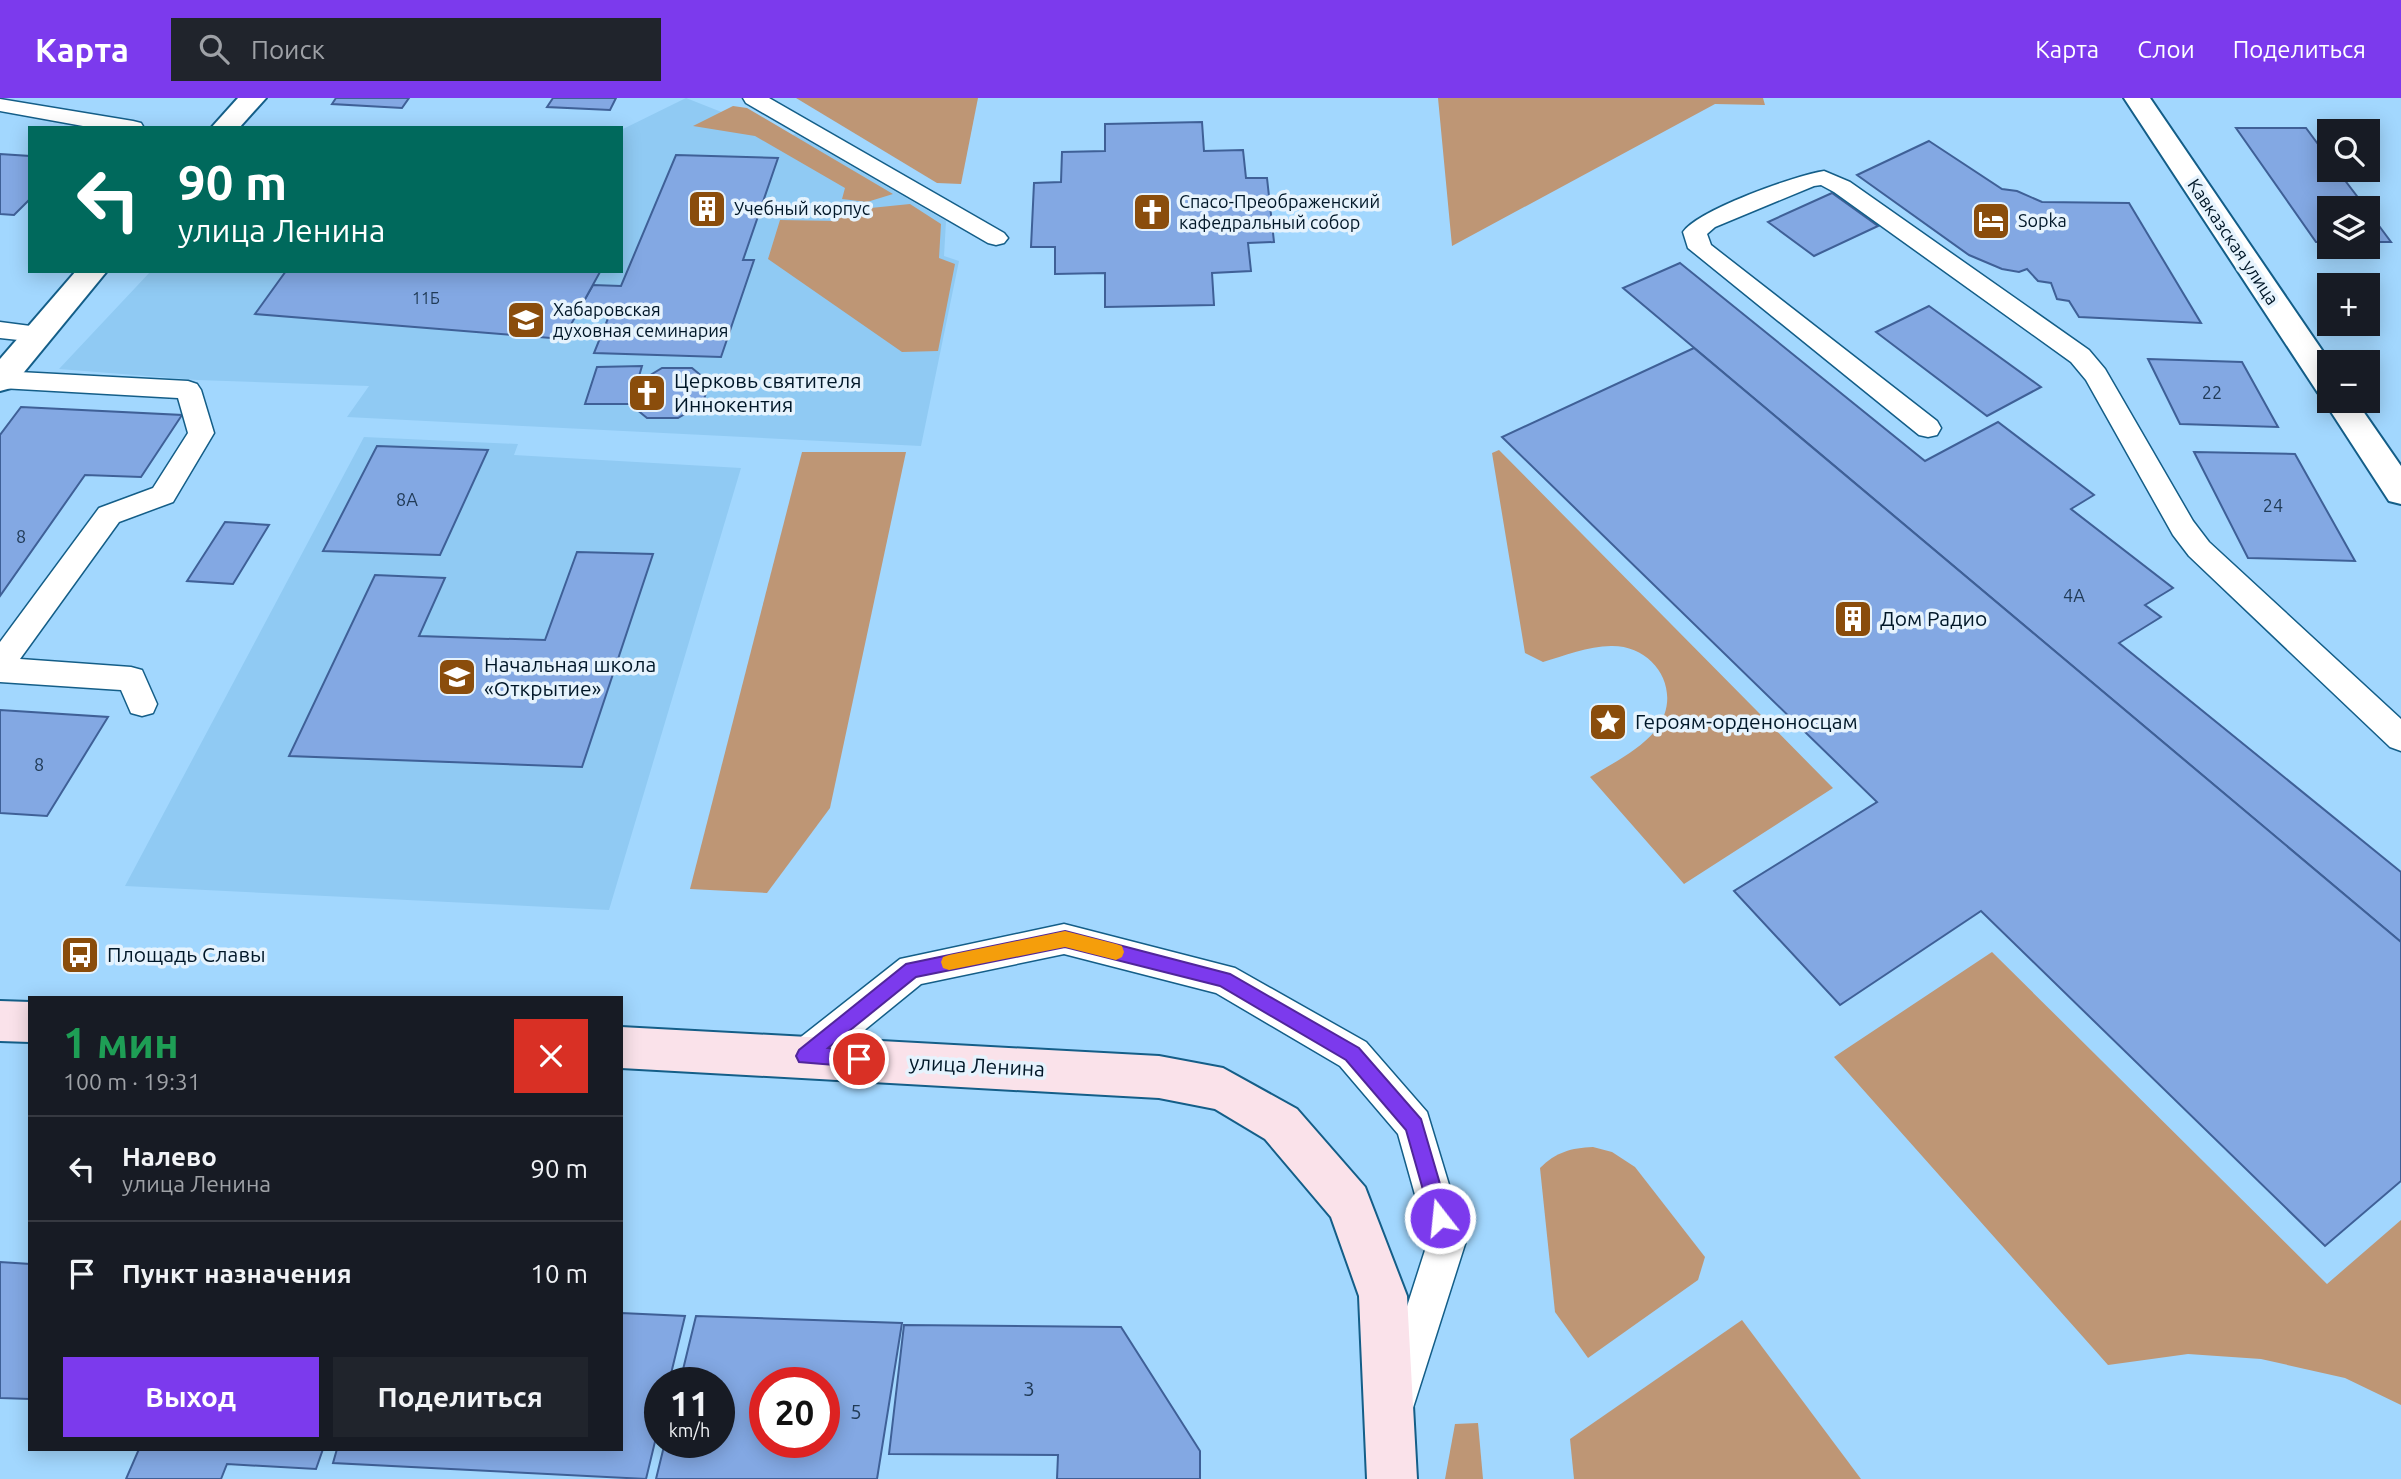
<!DOCTYPE html>
<html lang="ru">
<head>
<meta charset="utf-8">
<style>
  :root { --surface:#171b24; --page:#20242c; --text:#f1f3f6; --muted:#9ea1a6; --line:#363941; --accent:#7c3aed }
  body { margin:0; font-family:Ubuntu,sans-serif; background:var(--page); color:var(--text); height:100vh; display:flex; flex-direction:column; font-size:26px; white-space:nowrap }
  * { box-sizing:border-box; margin:0 }
  p { font-size:23px; color:var(--muted) }
  .icon { flex:none; width:38px; height:38px; fill:none; stroke:currentColor; stroke-width:2; stroke-linecap:round; stroke-linejoin:round }
  .map { position:relative; flex:1; overflow:hidden }
  .drawer { position:absolute; left:28px; top:898px; width:595px; height:455px; display:flex; flex-direction:column; background:var(--surface); border-radius:0px; box-shadow:0 4px 18px #0003 }
  .drawer>* { flex:none }
  .top-card { position:absolute; left:28px; top:28px; width:595px; height:147px; border-radius:0px; box-shadow:0 4px 18px #0003; background:#00695c; color:#fff; overflow:hidden }
  .fabs { position:absolute; left:2317px; top:21px; display:grid; gap:14px }
  .fabs a { display:grid; place-items:center; width:63px; height:63px; border-radius:0px; background:var(--surface); box-shadow:0 4px 18px #0003; font-size:35px }
  .speed { position:absolute; left:644px; top:1269px; display:flex; gap:14px; font-size:35px; font-weight:700; text-align:center }
  .speed>* { display:grid; place-content:center; width:91px; height:91px; border-radius:50%; background:var(--surface); box-shadow:0 4px 18px #0003; line-height:1 }
  .speed small { font-size:18px; font-weight:400 }
  .speed .limit { border:10px solid #d22; background:#fff; color:#111 }
  .pin { position:absolute; display:grid; place-items:center; width:60px; height:60px; color:#fff; margin:-30px; border:4px solid #fff; border-radius:50%; box-shadow:0 2px 7px #0007 }
  .me { position:absolute; width:77px; margin:-38px; rotate:344deg; stroke-linejoin:round; filter:drop-shadow(0 0 5px #0008) }
  .turn { display:flex; align-items:center; gap:24px; height:147px; padding:0 35px; font-size:32px }
  .turn .icon { width:91px; height:91px; stroke-width:2.5 }
  .turn b { display:block; font-size:49px; line-height:60px }
  .round { display:grid; place-items:center; flex:none; width:74px; height:74px; border-radius:0px; background:var(--page) }
  .summary { display:flex; align-items:center; justify-content:space-between; height:119px; padding:0 35px }
  h1 { font-size:42px; font-weight:700; line-height:52px; color:#1e9e55 }
  .button { display:flex; gap:14px; margin-top:auto; padding:14px 35px }
  .button a { flex:1; height:80px; border-radius:0px; background:var(--accent); color:#fff; font-size:28px; font-weight:700; line-height:80px; text-align:center }
  .button a+a { background:var(--page); color:var(--text) }
  ul { padding:0; list-style:none }
  li { display:flex; align-items:center; gap:21px; height:105px; padding:0 35px; border-top:2px solid var(--line) }
  li div { flex:1 }
  li b { display:block; font-size:26px }
  li em { font-style:normal }
  header { display:flex; align-items:center; gap:42px; box-sizing:border-box; height:98px; padding:0 35px; background:var(--accent); color:#fff }
  header strong { font-size:33px }
  nav { display:flex; gap:38px; margin-inline-start:auto; font-size:24px }
  .search { width:490px; height:63px; background:var(--page); display:flex; align-items:center; gap:18px; box-sizing:border-box; padding:0 24px; border-radius:0px; color:var(--muted); font-size:26px }
  .map>svg:first-child { display:block }
  .built { fill:#90caf3 }
  .green { fill:#be9675 }
  .building { fill:#83a8e3; stroke:#3f6097; stroke-width:2; fill-rule:evenodd }
  .lines { fill:none; stroke-linecap:round; stroke-linejoin:round }
  .lane-casing { stroke:#145e88; stroke-width:3 }
  .street-casing { stroke:#145e88; stroke-width:4 }
  .secondary-casing { stroke:#145e88; stroke-width:4 }
  .lane { fill:#fff; fill-rule:evenodd }
  .street { fill:#fff; fill-rule:evenodd }
  .secondary { fill:#fae2ea; fill-rule:evenodd }
  .route { fill:#7c3aed; stroke:#51269a; stroke-width:2 }
  .slow { fill:#f59e0b }
  .labels { text-anchor:middle; stroke-width:7; stroke-linejoin:round; paint-order:stroke }
  .far-number-label { font-size:16px; fill:#213b57 }
  .far-poi-label { font-size:18px; fill:#001728; stroke:#e6f3fd; text-anchor:start }
  .far-street-label { font-size:18px; fill:#001728; stroke:#e6f3fd }
  .number-label { font-size:18px; fill:#213b57 }
  .poi-label { font-size:21px; fill:#001728; stroke:#e6f3fd; text-anchor:start }
  .street-label { font-size:21px; fill:#001728; stroke:#e6f3fd }
  .near-number-label { font-size:21px; fill:#213b57 }
</style>
</head>
<body>
<header>
<strong>Карта</strong>
<div class="search"><svg class="icon" aria-label="search" viewBox="0 0 24 24"><circle cx="10" cy="10" r="6"/><path d="M15 15l6 6"/></svg>Поиск</div>
<nav><a>Карта</a><a>Слои</a><a>Поделиться</a></nav>
</header>
<div class="map">
<svg width="2401" height="1381" viewBox="0 0 2401 1381">
  <rect width="100%" height="100%" fill="#a2d7fe"/>
  <g class="built">
    <polygon points="686,0 785,39 796,36 946,123 944,158 959,163 921,348 347,319 369,288 197,282 59,271 151,173 621,173 621,32"/>
    <polygon points="364,339 518,346 514,357 741,370 609,812 125,788"/>
  </g>
  <g class="green">
    <polygon points="796,0 978,0 961,86 937,85"/>
    <polygon points="1438,0 1763,0 1765,7 1715,6 1452,148"/>
    <polygon points="733,8 747,10 893,96 867,104 842,101 845,90 755,38 693,28"/>
    <polygon points="910,106 941,126 939,160 955,166 938,253 902,254 768,161 780,122 838,123 841,113"/>
    <path d="M1499,352L1833,690L1684,786L1590,679C1613,665 1638,653 1655,633C1685,596 1656,547 1611,548C1588,548 1564,558 1543,564L1525,555L1492,355Z"/>
    <polygon points="802,354 906,354 830,710 767,795 690,791"/>
    <polygon points="1992,854 2327,1186 2401,1122 2401,1307 2345,1280 2261,1261 2188,1256 2108,1267 1834,959"/>
    <path d="M1593,1049L1612,1054L1635,1069L1705,1159L1698,1182L1588,1260L1555,1214L1540,1070C1556,1054 1571,1050 1593,1049Z"/>
    <polygon points="1742,1222 1861,1381 1574,1381 1570,1341"/>
    <polygon points="1478,1325 1483,1381 1445,1381 1455,1326"/>
  </g>
  <g class="building">
    <polygon points="336,0 409,0 402,10 332,6"/>
    <polygon points="553,0 616,0 610,12 547,9"/>
    <polygon points="1202,24 1204,53 1243,52 1246,80 1267,80 1274,144 1248,145 1251,173 1212,175 1214,207 1105,209 1105,175 1055,176 1055,149 1031,149 1034,85 1061,84 1062,54 1105,53 1105,26"/>
    <polygon points="2236,30 2306,30 2329,61 2329,72 2337,72 2366,110 2329,110 2329,144 2316,144"/>
    <polygon points="1929,43 2002,91 2017,93 2042,104 2129,105 2201,225 2079,219 2069,203 2057,201 2051,185 2038,183 2027,171 2019,174 2002,171 1969,157 1857,77"/>
    <polygon points="0,56 30,58 30,101 14,117 0,116"/>
    <polygon points="676,57 778,60 743,162 754,162 721,259 594,255 611,213 579,212 593,187 621,188"/>
    <polygon points="1832,95 1878,128 1814,158 1768,124"/>
    <polygon points="2368,113 2391,144 2368,144"/>
    <polygon points="1680,165 1925,363 1998,324 2094,397 2071,411 2173,490 2145,507 2161,519 2119,545 2401,774 2401,844 1623,190"/>
    <polygon points="286,173 596,173 600,174 563,241 255,216"/>
    <polygon points="1929,208 2041,289 1987,318 1876,234"/>
    <polygon points="1694,250 2401,844 2401,1083 2325,1148 1981,813 1840,907 1734,793 1877,704 1502,339"/>
    <polygon points="2148,261 2242,264 2278,329 2180,326"/>
    <polygon points="642,268 637,285 662,270 692,270 709,284 703,305 678,320 647,320 630,306 585,306 597,269"/>
    <polygon points="21,309 182,317 141,379 85,377 0,498 0,337"/>
    <polygon points="377,348 488,352 440,457 323,453"/>
    <polygon points="2194,354 2295,356 2355,463 2248,460"/>
    <polygon points="225,424 269,427 233,486 187,483"/>
    <polygon points="577,454 653,456 582,669 289,658 375,477 445,480 419,538 545,542"/>
    <polygon points="0,612 108,619 47,718 0,715"/>
    <polygon points="0,1164 30,1166 30,1301 0,1300"/>
    <polygon points="621,1215 685,1218 669,1284 660,1284 660,1323 646,1381 333,1365 337,1351 621,1351"/>
    <path d="M696,1218L902,1225L877,1381H656L665,1344H719V1284H680ZM765,1284H824V1344H765Z"/>
    <polygon points="904,1227 1121,1229 1200,1353 1200,1381 1057,1381 1058,1357 889,1356"/>
    <polygon points="139,1351 323,1351 316,1371 227,1366 221,1381 126,1381"/>
  </g>
  <g class="lines">
    <defs>
      <g id="lane">
        <polygon points="743,0 769,0 1004,135 1008,140 1004,145 996,147 988,145 746,5"/>
        <polygon points="0,1 133,23 141,25 144,30 94,30 0,13"/>
        <path d="M1824,73L1850,84L2089,252L2105,271L2193,423L2209,444L2401,621V653L2390,649L2189,458L2173,437L2086,282L2071,264L1834,94L1821,87L1814,88L1715,129L1707,136L1711,147L1937,323L1941,330L1937,337L1928,339L1919,337L1688,150L1683,134C1698,112 1796,77 1824,73Z"/>
        <polygon points="0,224 46,230 49,236 46,242 37,244 0,240"/>
        <polygon points="0,273 188,283 197,286 201,292 214,335 173,404 119,424 20,561 131,569 142,572 157,606 153,615 142,618 131,615 121,592 0,584 0,544 99,410 153,390 188,335 178,300 1,290"/>
        <polygon points="1064,826 1235,870 1366,944 1427,1014 1466,1143 1412,1313 1398,1319 1384,1313 1378,1299 1428,1143 1398,1036 1340,968 1216,895 1064,856 921,886 818,970 805,975 792,970 787,958 792,946 900,861"/>
      </g>
      <g id="street">
        <polygon points="238,0 266,0 239,30 211,30"/>
        <polygon points="2124,0 2150,0 2330,264 2329,303 2356,303 2401,368 2401,406 2389,403 2324,303 2328,297 2318,295"/>
        <polygon points="76,173 107,173 11,290 0,293 0,261"/>
      </g>
      <g id="secondary">
        <polygon points="0,903 30,904 30,944 0,943"/>
        <polygon points="621,929 1159,958 1223,970 1297,1011 1365,1089 1407,1198 1417,1381 1367,1381 1359,1198 1331,1119 1265,1041 1215,1011 1159,1000 621,970"/>
      </g>
    </defs>
    <use href="#lane" class="lane-casing"/>
    <use href="#street" class="street-casing"/>
    <use href="#secondary" class="secondary-casing"/>
    <use href="#lane" class="lane"/>
    <use href="#street" class="street"/>
    <use href="#secondary" class="secondary"/>
  </g>
  <polygon class="route" points="1065,833 1230,876 1359,950 1421,1021 1450,1120 1447,1127 1440,1130 1433,1127 1406,1032 1346,962 1220,888 1065,849 916,879 828,950 866,955 868,961 866,967 859,969 799,964 796,958 799,952 906,866"/>
  <polygon class="slow" points="1065,833 1116,846 1122,848 1124,854 1122,859 1116,862 1065,849 949,872 943,870 941,864 943,859 949,857"/>
  <defs>
    <symbol id="building-square" viewBox="-11 -11 22 22"><rect x="-9" y="-9" width="18" height="18" rx="4" fill="#8a4d0c" stroke="#e6f3fd"/><path d="M-4-6H4V6H1V3H-1V6H-4ZM-2.5-4.3h1.7v1.8h-1.7ZM.8-4.3h1.7v1.8H.8ZM-2.5-1h1.7V.8h-1.7ZM.8-1h1.7V.8H.8Z" fill="#fff"/></symbol>
    <symbol id="church-square" viewBox="-11 -11 22 22"><rect x="-9" y="-9" width="18" height="18" rx="4" fill="#8a4d0c" stroke="#e6f3fd"/><path d="M-1.2-6h2.4v3.5h3.3v2.4h-3.3V6h-2.4V-.1h-3.3v-2.4h3.3Z" fill="#fff"/></symbol>
    <symbol id="hotel-square" viewBox="-11 -11 22 22"><rect x="-9" y="-9" width="18" height="18" rx="4" fill="#8a4d0c" stroke="#e6f3fd"/><path d="M-6-4.5h1.5V1H6V5H4.5V3h-9V5H-6ZM-4 0a1.8 1.8 0 1 1 3.6 0ZM.5 0V-2.5h3Q6-2.5 6 0Z" fill="#fff"/></symbol>
    <symbol id="university-square" viewBox="-11 -11 22 22"><rect x="-9" y="-9" width="18" height="18" rx="4" fill="#8a4d0c" stroke="#e6f3fd"/><path d="M0-5L7-2L0 1L-7-2ZM-4 1L0 2.5L4 1V4Q0 6-4 4Z" fill="#fff"/></symbol>
    <symbol id="school-square" viewBox="-11 -11 22 22"><rect x="-9" y="-9" width="18" height="18" rx="4" fill="#8a4d0c" stroke="#e6f3fd"/><path d="M0-5L7-2L0 1L-7-2ZM-4 1L0 2.5L4 1V4Q0 6-4 4Z" fill="#fff"/></symbol>
    <symbol id="sight-square" viewBox="-11 -11 22 22"><rect x="-9" y="-9" width="18" height="18" rx="4" fill="#8a4d0c" stroke="#e6f3fd"/><path d="M0-6L1.8-2.2L6-1.7L2.9 1.2L3.7 5.4L0 3.3L-3.7 5.4L-2.9 1.2L-6-1.7L-1.8-2.2Z" fill="#fff"/></symbol>
    <symbol id="bus-square" viewBox="-11 -11 22 22"><rect x="-9" y="-9" width="18" height="18" rx="4" fill="#8a4d0c" stroke="#e6f3fd"/><path d="M-5-6H5V4H4V6H2V4H-2V6H-4V4H-5ZM-3.5-4V0h7V-4ZM-3.5 1.2v1.5H-2V1.2ZM2 1.2v1.5H3.5V1.2Z" fill="#fff"/></symbol>
  </defs>
  <g fill-rule="evenodd">
    <use href="#building-square" x="685" y="89" width="44" height="44"/>
    <use href="#church-square" x="1130" y="92" width="44" height="44"/>
    <use href="#hotel-square" x="1969" y="101" width="44" height="44"/>
    <use href="#university-square" x="504" y="200" width="44" height="44"/>
    <use href="#church-square" x="625" y="273" width="44" height="44"/>
    <use href="#building-square" x="1831" y="499" width="44" height="44"/>
    <use href="#school-square" x="435" y="557" width="44" height="44"/>
    <use href="#sight-square" x="1586" y="602" width="44" height="44"/>
    <use href="#bus-square" x="58" y="835" width="44" height="44"/>
  </g>
  <g class="labels">
    <g class="far-number-label">
      <text x="426" y="206">11Б</text>
    </g>
    <g class="far-poi-label">
      <text x="1179" y="110">Спасо-Преображенский<tspan x="1179" dy="21">кафедральный собор</tspan></text>
      <text x="734" y="117">Учебный корпус</text>
      <text x="2018" y="129">Sopka</text>
      <text x="553" y="218">Хабаровская<tspan x="553" dy="21">духовная семинария</tspan></text>
    </g>
    <g class="far-street-label">
      <text transform="translate(2233 144) rotate(56)" y="6">Кавказская улица</text>
    </g>
    <g class="number-label">
      <text x="2212" y="301">22</text>
      <text x="407" y="408">8А</text>
      <text x="2273" y="414">24</text>
      <text x="21" y="445">8</text>
      <text x="2074" y="504">4А</text>
      <text x="39" y="673">8</text>
    </g>
    <g class="poi-label">
      <text x="674" y="290">Церковь святителя<tspan x="674" dy="24">Иннокентия</tspan></text>
      <text x="1880" y="528">Дом Радио</text>
      <text x="484" y="574">Начальная школа<tspan x="484" dy="24">«Открытие»</tspan></text>
      <text x="1635" y="631">Героям-орденоносцам</text>
      <text x="107" y="864">Площадь Славы</text>
    </g>
    <g class="street-label">
      <text transform="translate(977 968) rotate(3)" y="7">улица Ленина</text>
    </g>
    <g class="near-number-label">
      <text x="1029" y="1298">3</text>
      <text x="856" y="1321">5</text>
    </g>
  </g>
</svg>
<div class="fabs">
<a><svg class="icon" aria-label="search" viewBox="0 0 24 24"><circle cx="10" cy="10" r="6"/><path d="M15 15l6 6"/></svg></a>
<a><svg class="icon" aria-label="layers" viewBox="0 0 24 24"><path d="M12 4l9 5-9 5-9-5zM3 14l9 5 9-5"/></svg></a>
<a>+</a>
<a>−</a>
</div>
<div class="speed"><div>11<small>km/h</small></div><div class="limit">20</div></div>
<div class="pin" style="left:859px;top:961px;background:#d93025"><svg class="icon" aria-label="arrive" viewBox="0 0 24 24"><path d="M6 21V4h12l-3 4 3 4H6"/></svg></div>
<svg class="me" style="left:1440px;top:1120px" viewBox="-20 -20 40 40"><circle r="17" fill="#7c3aed" stroke="#fff" stroke-width="3"/><path d="M0-11L8 9 0 5-8 9z" fill="#fff"/></svg>
<div class="top-card">
<div class="turn"><svg class="icon" aria-label="left" viewBox="0 0 24 24"><path d="M17 20v-9H6M10 6l-5 5 5 5"/></svg><div><b>90 m</b>улица Ленина</div></div>
</div>
<section class="drawer">
<div class="summary"><div><h1>1 мин</h1><p>100 m · 19:31</p></div><a class="round" style="background:#d93025;color:#fff"><svg class="icon" aria-label="close" viewBox="0 0 24 24"><path d="M6 6l12 12M18 6L6 18"/></svg></a></div>
<ul>
<li><svg class="icon" aria-label="left" viewBox="0 0 24 24"><path d="M17 20v-9H6M10 6l-5 5 5 5"/></svg><div><b>Налево</b><p>улица Ленина</p></div><em>90 m</em></li>
<li><svg class="icon" aria-label="arrive" viewBox="0 0 24 24"><path d="M6 21V4h12l-3 4 3 4H6"/></svg><div><b>Пункт назначения</b></div><em>10 m</em></li>
</ul>
<div class="button"><a>Выход</a><a>Поделиться</a></div>
</section>
</div>
</body>
</html>
